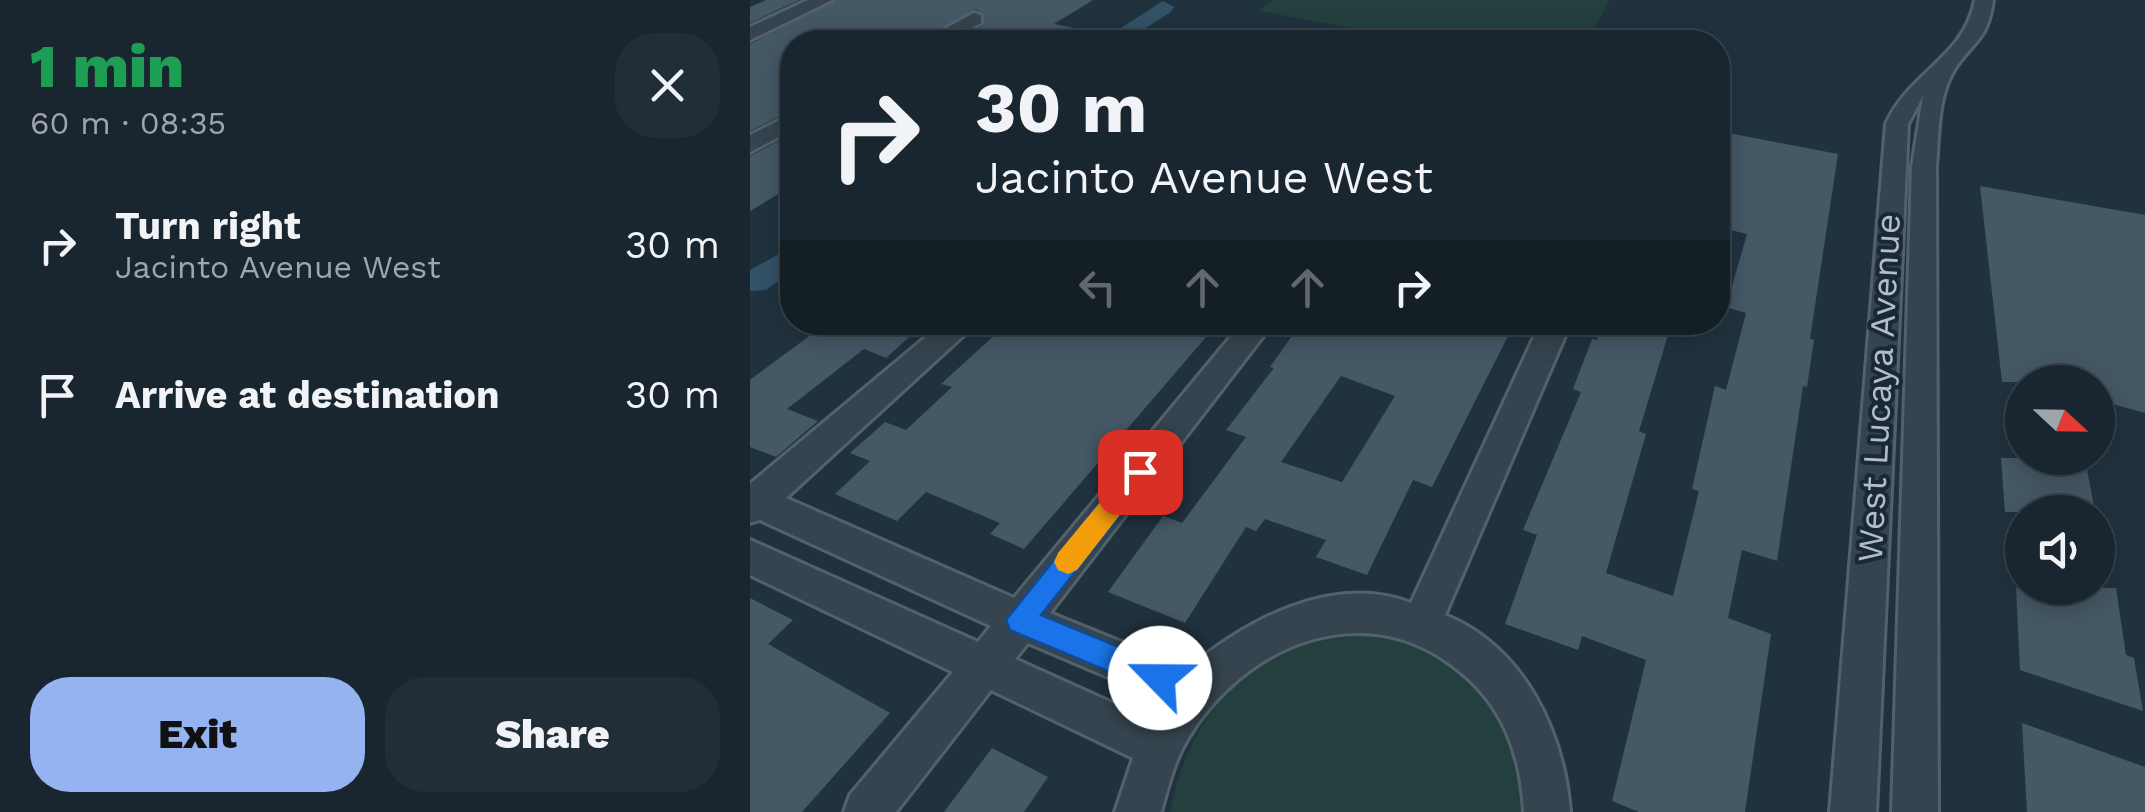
<!DOCTYPE html>
<html lang="en">
<head>
<meta charset="utf-8">
<style>
  :root { --surface:#19262f; --page:#222e37; --text:#f1f3f6; --muted:#9fa5aa; --line:#37434b; --accent:#95b2f1 }
  body { margin:0; font-family:"Work Sans",sans-serif; background:var(--page); color:var(--text); height:100vh; display:flex; flex-direction:column; font-size:38px; white-space:nowrap }
  * { box-sizing:border-box; margin:0 }
  p { font-size:32px; color:var(--muted) }
  .icon { flex:none; width:55px; height:55px; fill:none; stroke:currentColor; stroke-width:2; stroke-linecap:round; stroke-linejoin:round }
  .map { position:relative; flex:1; overflow:hidden }
  .details { display:flex; flex-direction:column; background:var(--surface); width:750px }
  .details>* { flex:none }
  .banner { position:absolute; left:30px; top:30px; width:950px; height:305px; border-radius:40px; box-shadow:0 5px 25px #0003,0 0 0 2px var(--line); background:#19262f; color:var(--text); overflow:hidden }
  .needle { width:65px; rotate:112deg }
  .buttons { position:absolute; left:1255px; top:365px; display:grid; gap:20px }
  .buttons a { display:grid; place-items:center; width:110px; height:110px; border-radius:50%; background:var(--surface); box-shadow:0 5px 25px #0003,0 0 0 2px var(--line); font-size:50px }
  .pin { position:absolute; display:grid; place-items:center; width:85px; height:85px; color:#fff; margin:-42px; border-radius:20px; box-shadow:0 5px 15px #0006 }
  .me { position:absolute; width:110px; margin:-55px; rotate:293deg; stroke-linejoin:round; filter:drop-shadow(0 0 8px #0008) }
  .turn { display:flex; align-items:center; gap:35px; height:210px; padding:0 30px; font-size:45px }
  .turn .icon { width:130px; height:130px; stroke-width:2.5 }
  .turn b { display:block; font-size:70px; line-height:85px }
  .lanes { display:flex; align-items:center; height:95px; padding:0 30px; background:#0003; justify-content:center; gap:50px; direction:ltr }
  .lanes .off { opacity:.35 }
  .round { display:grid; place-items:center; flex:none; width:105px; height:105px; border-radius:40px; background:var(--page) }
  .head { display:flex; align-items:center; justify-content:space-between; height:170px; padding:0 30px }
  h1 { font-size:60px; font-weight:800; line-height:75px; color:#1e9e55 }
  .action { display:flex; gap:20px; margin-top:auto; padding:20px 30px }
  .action a { flex:1; height:115px; border-radius:40px; background:var(--accent); color:#111; font-size:40px; font-weight:800; line-height:115px; text-align:center }
  .action a+a { background:var(--page); color:var(--text) }
  ul { padding:0; list-style:none }
  li { display:flex; align-items:center; gap:30px; height:150px; padding:0 30px }
  li div { flex:1 }
  li b { display:block; font-size:38px }
  li em { font-style:normal }
  main { display:flex; flex:1; min-height:0 }
  .map>svg:first-child { display:block }
  .green { fill:#23403f }
  .lines { fill:none; stroke-linecap:round; stroke-linejoin:round }
  .canal { fill:#335167; fill-rule:evenodd }
  .building { fill:#455865; fill-rule:evenodd }
  .street-casing { stroke:#53616c; stroke-width:6 }
  .street { fill:#35444f; fill-rule:evenodd }
  .route { fill:#1a73e8; stroke:#114b97; stroke-width:2.5 }
  .slow { fill:#f59e0b }
  .labels { text-anchor:middle; stroke-width:8; stroke-linejoin:round; paint-order:stroke }
  .street-label { font-size:35px; fill:#b1beca; stroke:#1a2933 }
</style>
</head>
<body>
<main>
<section class="details">
<div class="head"><div><h1>1 min</h1><p>60 m · 08:35</p></div><a class="round"><svg class="icon" aria-label="close" viewBox="0 0 24 24"><path d="M6 6l12 12M18 6L6 18"/></svg></a></div>
<ul>
<li><svg class="icon" aria-label="right" viewBox="0 0 24 24"><path d="M7 20v-9h11M14 6l5 5-5 5"/></svg><div><b>Turn right</b><p>Jacinto Avenue West</p></div><em>30 m</em></li>
<li><svg class="icon" aria-label="arrive" viewBox="0 0 24 24"><path d="M6 21V4h12l-3 4 3 4H6"/></svg><div><b>Arrive at destination</b></div><em>30 m</em></li>
</ul>
<div class="action"><a>Exit</a><a>Share</a></div>
</section>
<div class="map">
<svg width="1395" height="812" viewBox="0 0 1395 812">
  <rect width="100%" height="100%" fill="#21323f"/>
  <g class="green">
    <polygon points="522,0 860,0 836,42 681,42 509,11"/>
    <path d="M616,631C633,634 653,635 670,642C738,669 772,743 775,812H420C439,709 509,636 616,631Z"/>
  </g>
  <g class="lines">
    <g class="canal">
      <polygon points="413,1 424,7 421,12 374,42 349,42"/>
      <polygon points="42,247 42,272 16,290 0,291 0,270"/>
    </g>
  </g>
  <g class="building">
    <polygon points="16,0 49,0 0,23 0,7"/>
    <polygon points="85,0 343,0 304,24 335,30 334,42 202,42 233,26 234,13 225,9 168,42 42,42 42,110 0,131 0,44"/>
    <polygon points="968,131 1088,154 1060,339 1064,340 1057,387 1053,386 1027,561 992,550 978,618 1021,634 995,812 889,812 862,801 896,660 832,636 828,650 755,624 787,535 773,530 831,392 823,389 842,339 847,340 854,322 922,322 889,431 896,434 856,573 923,596 949,491 942,489 965,386 976,390 996,313 976,307 997,234 968,227"/>
    <polygon points="42,134 42,186 0,211 0,156"/>
    <polygon points="1230,186 1395,215 1395,413 1348,400 1348,382 1252,382"/>
    <polygon points="50,322 176,322 136,358 114,349 37,409 68,421 26,457 0,447 0,380 66,331"/>
    <polygon points="259,322 469,322 274,549 240,534 250,523 176,492 147,521 85,494 120,461 100,453 135,422 156,430 202,387 191,384"/>
    <path d="M552,322H765L682,487L663,480L617,575L566,557L576,540L515,519L506,531L496,527L435,623L358,592L413,516L432,523L496,437L476,430L524,368L520,367ZM591,376L645,396L592,482L531,462Z"/>
    <polygon points="1251,458 1335,458 1345,512 1255,512"/>
    <polygon points="1266,588 1366,588 1376,655 1384,658 1393,711 1270,670"/>
    <polygon points="0,598 43,620 18,644 140,713 52,812 0,812"/>
    <polygon points="1272,723 1395,767 1395,812 1277,812"/>
    <polygon points="242,748 298,777 274,812 194,812"/>
  </g>
  <g class="lines">
    <defs>
      <g id="street">
        <polygon points="58,0 82,0 0,40 0,27"/>
        <path d="M1225,0H1243C1237,41 1226,38 1206,67C1187,95 1189,135 1186,167L1188,812H1142L1162,167L1173,96L1158,124L1126,812H1080L1136,124C1160,71 1214,58 1225,0Z"/>
        <polygon points="224,13 231,15 231,23 195,42 171,42"/>
        <polygon points="42,114 42,130 0,152 0,135"/>
        <path d="M194,322H228L36,498L264,598L493,322H524L300,613L438,669C496,620 583,573 661,603L791,322H821L695,615C774,647 814,732 820,812H774C771,753 752,702 703,666C610,595 492,647 437,740C424,762 418,787 411,812H365L383,758L241,690L146,812H94L100,795L203,672L0,575V540L228,642L241,626L10,520L0,523V484ZM278,643L412,700L400,720L265,659Z"/>
      </g>
    </defs>
    <use href="#street" class="street-casing"/>
    <use href="#street" class="street"/>
  </g>
  <polygon class="route" points="390,462 399,464 402,472 399,479 291,615 420,668 424,678 420,689 410,693 260,630 256,620 381,464"/>
  <polygon class="slow" points="360,498 369,501 373,508 369,516 327,570 318,574 308,570 304,562 308,553 351,501"/>
  <g class="labels">
    <g class="street-label">
      <text transform="translate(1129 388) rotate(-87)" y="12">West Lucaya Avenue</text>
    </g>
  </g>
</svg>
<div class="buttons">
<a><svg class="needle" viewBox="-14 -14 28 28"><path d="M0-13l5 13h-10z" fill="#e53935"/><path d="M0 13l5-13h-10z" fill="#9fa5aa"/></svg></a>
<a><svg class="icon" aria-label="sound" viewBox="0 0 24 24"><path d="M4 9h4l5-4v14l-5-4H4zM17 9q2 3 0 6"/></svg></a>
</div>
<div class="pin" style="left:390px;top:472px;background:#d93025"><svg class="icon" aria-label="arrive" viewBox="0 0 24 24"><path d="M6 21V4h12l-3 4 3 4H6"/></svg></div>
<svg class="me" style="left:410px;top:678px" viewBox="-20 -20 40 40"><circle r="19" fill="#fff"/><path d="M0-13L10 11 0 6-10 11z" fill="#1a73e8"/></svg>
<div class="banner">
<div class="turn"><svg class="icon" aria-label="right" viewBox="0 0 24 24"><path d="M7 20v-9h11M14 6l5 5-5 5"/></svg><div><b>30 m</b>Jacinto Avenue West</div></div>
<div class="lanes"><svg class="icon off" aria-label="left" viewBox="0 0 24 24"><path d="M17 20v-9H6M10 6l-5 5 5 5"/></svg><svg class="icon off" aria-label="ahead" viewBox="0 0 24 24"><path d="M12 20V5M6 11l6-6 6 6"/></svg><svg class="icon off" aria-label="ahead" viewBox="0 0 24 24"><path d="M12 20V5M6 11l6-6 6 6"/></svg><svg class="icon" aria-label="right" viewBox="0 0 24 24"><path d="M7 20v-9h11M14 6l5 5-5 5"/></svg></div>
</div>
</div>
</main>
</body>
</html>
